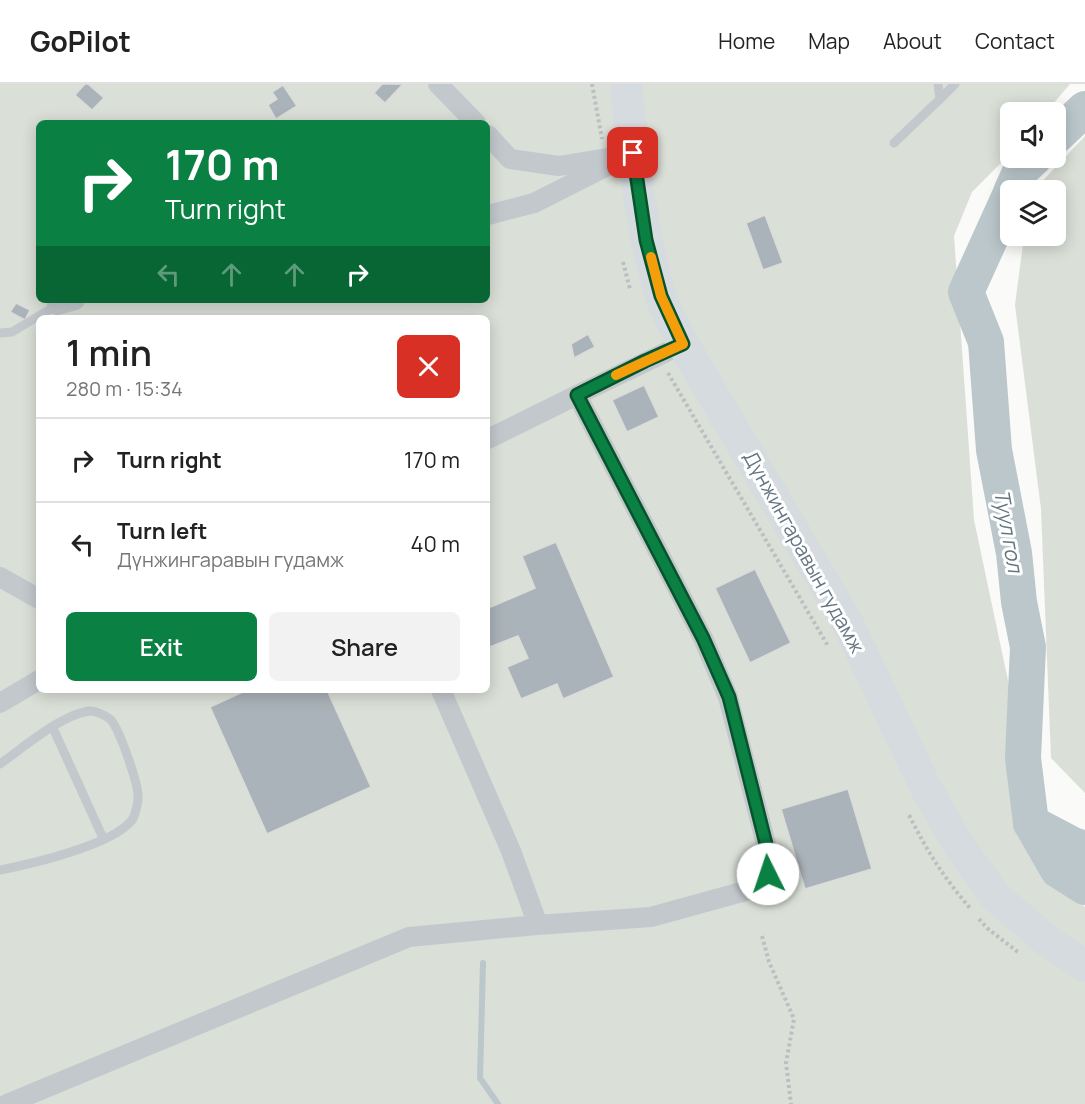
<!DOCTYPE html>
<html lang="en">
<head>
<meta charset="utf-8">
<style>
  :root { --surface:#fff; --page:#f2f2f2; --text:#222; --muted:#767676; --line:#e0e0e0; --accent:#0b8043 }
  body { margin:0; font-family:Manrope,sans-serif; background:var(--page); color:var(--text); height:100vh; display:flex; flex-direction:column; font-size:22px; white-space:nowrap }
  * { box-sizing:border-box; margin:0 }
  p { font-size:20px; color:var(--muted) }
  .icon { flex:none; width:33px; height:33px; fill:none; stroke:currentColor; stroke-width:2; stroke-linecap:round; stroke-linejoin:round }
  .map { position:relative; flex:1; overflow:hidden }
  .side { position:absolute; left:36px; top:231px; width:454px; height:378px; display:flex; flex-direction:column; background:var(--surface); border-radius:9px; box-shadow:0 3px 15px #0003 }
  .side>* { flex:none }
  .top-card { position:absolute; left:36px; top:36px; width:454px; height:183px; border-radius:9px; box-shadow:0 3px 15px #0003; background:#0b8043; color:#fff; overflow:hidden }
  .tools { position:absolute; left:1000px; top:18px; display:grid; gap:12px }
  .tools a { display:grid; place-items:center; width:66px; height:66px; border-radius:9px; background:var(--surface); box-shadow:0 3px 15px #0003; font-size:30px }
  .pin { position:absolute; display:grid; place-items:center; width:51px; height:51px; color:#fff; margin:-26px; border-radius:12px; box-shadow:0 3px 9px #0006 }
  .me { position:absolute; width:66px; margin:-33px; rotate:356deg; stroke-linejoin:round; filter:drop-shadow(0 0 4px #0008) }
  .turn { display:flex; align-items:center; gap:21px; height:126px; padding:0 30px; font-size:27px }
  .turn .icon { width:78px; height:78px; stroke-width:2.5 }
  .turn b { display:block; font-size:42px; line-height:51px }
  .lanes { display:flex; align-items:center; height:57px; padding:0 30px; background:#0003; justify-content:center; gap:30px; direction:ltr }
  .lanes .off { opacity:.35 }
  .round { display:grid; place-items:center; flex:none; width:63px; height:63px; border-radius:9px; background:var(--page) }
  .headline { display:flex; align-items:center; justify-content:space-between; height:102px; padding:0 30px }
  h1 { font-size:36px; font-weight:600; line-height:45px }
  .primary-button { display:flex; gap:12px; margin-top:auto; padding:12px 30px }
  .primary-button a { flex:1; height:69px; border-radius:9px; background:var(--accent); color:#fff; font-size:24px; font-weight:600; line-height:69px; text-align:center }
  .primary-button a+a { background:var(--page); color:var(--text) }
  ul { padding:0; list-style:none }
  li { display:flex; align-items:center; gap:18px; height:84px; padding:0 30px; border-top:2px solid var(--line) }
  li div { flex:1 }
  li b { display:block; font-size:22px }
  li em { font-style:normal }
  header { display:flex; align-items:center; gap:36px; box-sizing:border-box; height:84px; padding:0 30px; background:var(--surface); border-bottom:2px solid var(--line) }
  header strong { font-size:28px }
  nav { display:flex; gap:33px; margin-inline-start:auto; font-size:21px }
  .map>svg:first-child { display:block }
  .green { fill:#dadfd7; fill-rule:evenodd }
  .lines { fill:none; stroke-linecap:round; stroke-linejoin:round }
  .stream { stroke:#bbc7cb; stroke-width:6 }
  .river { stroke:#bbc7cb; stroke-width:36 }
  .building { fill:#aab3b9; stroke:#dcdcda; stroke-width:1.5 }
  .path { stroke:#bbbfc2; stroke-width:4; stroke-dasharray:3 3; stroke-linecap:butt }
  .service { stroke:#c3c8cc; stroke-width:9 }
  .minor { stroke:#c3c8cc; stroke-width:20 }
  .primary { stroke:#d6dbdf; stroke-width:32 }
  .route-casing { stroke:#07532c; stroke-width:15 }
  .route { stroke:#0b8043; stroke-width:10 }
  .slow { stroke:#f59e0b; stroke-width:10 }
  .labels { text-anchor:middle; stroke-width:6; stroke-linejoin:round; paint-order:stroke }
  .street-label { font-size:20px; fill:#657683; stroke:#fff }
  .water-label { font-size:21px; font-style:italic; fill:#60757c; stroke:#fff }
</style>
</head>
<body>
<header>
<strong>GoPilot</strong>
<nav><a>Home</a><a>Map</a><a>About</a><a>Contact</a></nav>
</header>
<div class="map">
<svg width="1085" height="1020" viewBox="0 0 1085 1020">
  <rect width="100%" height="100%" fill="#fafaf8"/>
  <g class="green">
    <path d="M0,0H1070L1046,28H1011V69L972,108L954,152L974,436L1050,795L1085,823V1020H0ZM39,39H488V216H39ZM39,234H488V606H39Z"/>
    <polygon points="1085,52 1085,709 1051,674 1041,425 1015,221 1024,152 1056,152 1056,106 1034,106"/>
  </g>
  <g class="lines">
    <polyline class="stream" points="483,879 480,994 498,1020"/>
    <g class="river">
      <polyline points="1056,52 1085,25"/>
      <polyline points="1012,106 1021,86 1034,74"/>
      <polyline points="1011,109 966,208 986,258 994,366 1014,469 1019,518 1028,563 1023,674 1031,739 1073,761 1085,765"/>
      <polyline points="1031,739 1058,786 1085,803"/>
    </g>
  </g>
  <g class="building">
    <polygon points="85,0 88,0 104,14 92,26 75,11"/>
    <polygon points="382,0 403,0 385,19 374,9"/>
    <polygon points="283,1 297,22 276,35 268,21 277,15 272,8"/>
    <polygon points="765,131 783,179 763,186 746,139"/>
    <polygon points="16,219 30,226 25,236 10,228"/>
    <polygon points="588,250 595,263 574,274 571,260"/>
    <polygon points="644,301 659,333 627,348 612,316"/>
    <polygon points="556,458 614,593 563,615 557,600 521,615 507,583 528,574 518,552 490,563 488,556 488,516 491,523 535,504 522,472"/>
    <polygon points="755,485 791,559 750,579 715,504"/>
    <polygon points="247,606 327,606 371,703 267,750 210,623"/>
    <polygon points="848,705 872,785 805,805 781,725"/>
  </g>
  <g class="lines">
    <g class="path">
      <polyline points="592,0 602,55"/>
      <polyline points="623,178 630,205"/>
      <polyline points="668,289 828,562"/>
      <path d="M909,731C927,767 944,794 970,824"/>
      <polyline points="979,835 987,844 1019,869"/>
      <polyline points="762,852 769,878 794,935 786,979 791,1020"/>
    </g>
    <g class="service">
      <polyline points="938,0 940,15 955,0"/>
      <polyline points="894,59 940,15"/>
      <polyline points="0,249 12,248 57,221"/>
      <polyline points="53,644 103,754"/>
      <path d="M0,680C24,663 62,630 90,627C96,627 107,632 111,636C120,647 139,701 138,714C138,719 135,732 132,736C113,761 31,780 0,786"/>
    </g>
    <g class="minor">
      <polyline points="438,0 476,39"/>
      <polyline points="488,51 510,75 559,82 613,73"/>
      <polyline points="488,131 534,119 633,69"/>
      <polyline points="57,221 75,216"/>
      <polyline points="488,355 577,311"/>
      <polyline points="0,493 39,515"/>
      <polyline points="441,606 511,767 538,841"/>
      <polyline points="0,619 39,596"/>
      <polyline points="7,1020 409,853 537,841 651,833 749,806 768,790 766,760 728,613 703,554 577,311 683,260"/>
    </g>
    <path class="primary" d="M626,0C633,70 640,142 660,210C665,227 676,244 683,260L846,536L926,704L958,760L996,813L1045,855L1085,882"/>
  </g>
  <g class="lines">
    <defs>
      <polyline id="route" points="633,69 646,156 661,212 683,260 645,277 577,311 703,554 729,613 766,760 768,790"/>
    </defs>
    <use href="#route" class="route-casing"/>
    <use href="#route" class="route"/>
    <polyline class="slow" points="616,291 683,260 661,212 651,173"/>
  </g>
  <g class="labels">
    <g class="street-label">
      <text transform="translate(804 468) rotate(61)" y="7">Дүнжингаравын гудамж</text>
    </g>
    <g class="water-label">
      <text transform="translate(1008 447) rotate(80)" y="7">Туул гол</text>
    </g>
  </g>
</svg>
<div class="tools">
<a><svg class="icon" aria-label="sound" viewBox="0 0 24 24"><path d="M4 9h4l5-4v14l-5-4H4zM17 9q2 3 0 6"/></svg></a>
<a><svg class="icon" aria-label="layers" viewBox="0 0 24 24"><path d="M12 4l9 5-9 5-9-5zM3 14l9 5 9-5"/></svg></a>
</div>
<div class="pin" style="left:633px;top:69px;background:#d93025"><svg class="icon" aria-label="arrive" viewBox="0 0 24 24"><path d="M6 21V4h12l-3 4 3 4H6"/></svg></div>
<svg class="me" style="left:768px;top:790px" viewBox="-20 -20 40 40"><circle r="19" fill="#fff"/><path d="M0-13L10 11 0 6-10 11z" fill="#0b8043"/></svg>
<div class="top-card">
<div class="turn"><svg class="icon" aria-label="right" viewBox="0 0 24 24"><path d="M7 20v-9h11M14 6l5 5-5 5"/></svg><div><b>170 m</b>Turn right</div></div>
<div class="lanes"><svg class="icon off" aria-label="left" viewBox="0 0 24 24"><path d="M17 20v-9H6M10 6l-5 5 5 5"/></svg><svg class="icon off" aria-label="ahead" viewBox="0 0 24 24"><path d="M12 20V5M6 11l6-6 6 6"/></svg><svg class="icon off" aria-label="ahead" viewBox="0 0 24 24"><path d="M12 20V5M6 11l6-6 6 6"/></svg><svg class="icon" aria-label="right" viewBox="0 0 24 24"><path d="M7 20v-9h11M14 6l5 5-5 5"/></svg></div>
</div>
<section class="side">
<div class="headline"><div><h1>1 min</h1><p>280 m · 15:34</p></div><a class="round" style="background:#d93025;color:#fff"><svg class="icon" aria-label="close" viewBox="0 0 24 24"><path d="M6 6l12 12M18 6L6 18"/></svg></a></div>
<ul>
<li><svg class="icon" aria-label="right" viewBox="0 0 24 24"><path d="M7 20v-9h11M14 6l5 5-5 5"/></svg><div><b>Turn right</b></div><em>170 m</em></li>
<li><svg class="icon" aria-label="left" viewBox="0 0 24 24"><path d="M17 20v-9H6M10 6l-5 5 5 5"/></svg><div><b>Turn left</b><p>Дүнжингаравын гудамж</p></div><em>40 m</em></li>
</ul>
<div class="primary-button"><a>Exit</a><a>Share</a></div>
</section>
</div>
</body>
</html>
